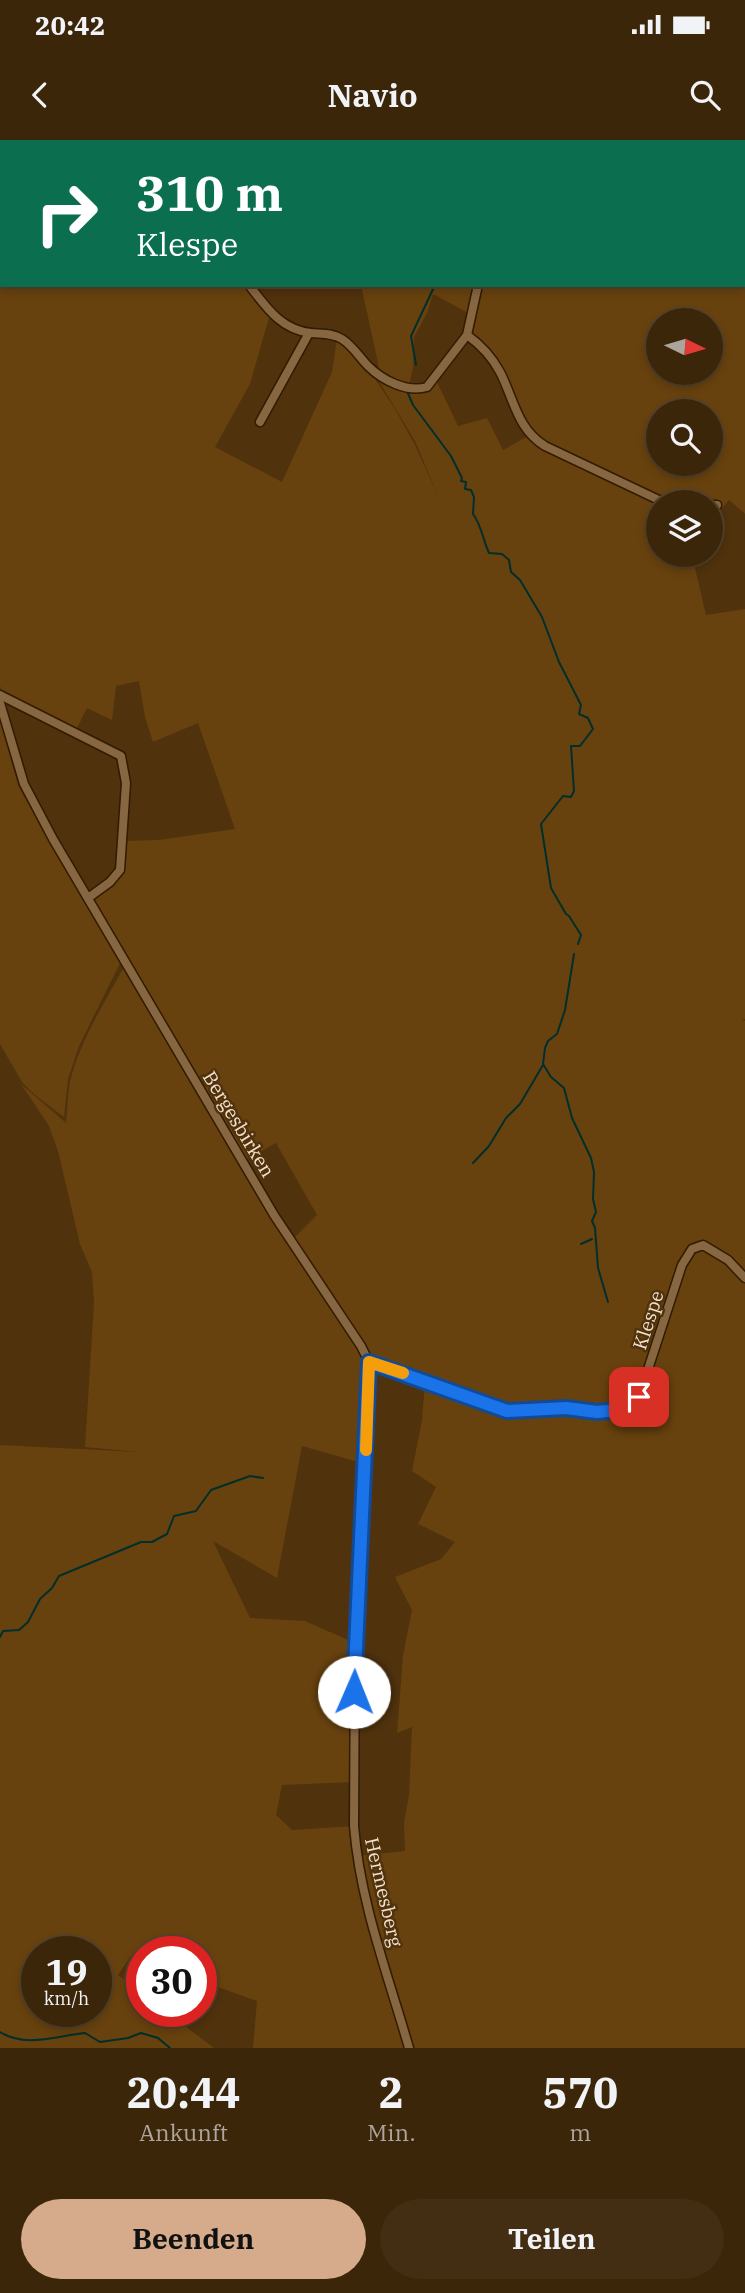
<!DOCTYPE html>
<html lang="de">
<head>
<meta charset="utf-8">
<style>
  :root { --surface:#3c260a; --page:#432e13; --text:#f1f3f6; --muted:#aca59c; --line:#55432b; --accent:#d6ab8b }
  body { margin:0; font-family:"IBM Plex Serif",serif; background:var(--page); color:var(--text); height:100vh; display:flex; flex-direction:column; font-size:26px; white-space:nowrap }
  * { box-sizing:border-box; margin:0 }
  p { font-size:23px; color:var(--muted) }
  .icon { flex:none; width:38px; height:38px; fill:none; stroke:currentColor; stroke-width:2; stroke-linecap:round; stroke-linejoin:round }
  .map { position:relative; height:1908px; overflow:hidden }
  .drawer { display:flex; flex-direction:column; background:var(--surface); flex:1 }
  .drawer>* { flex:none }
  .banner { position:absolute; left:0px; top:0px; width:746px; height:147px; box-shadow:0 4px 10px #0003,0 0 0 2px var(--line); background:#0b6e4f; color:#fff; overflow:hidden }
  .needle { width:46px; rotate:95deg }
  .tools { position:absolute; left:646px; top:168px; display:grid; gap:14px }
  .tools a { display:grid; place-items:center; width:77px; height:77px; border-radius:50%; background:var(--surface); box-shadow:0 4px 10px #0003,0 0 0 2px var(--line); font-size:35px }
  .speed { position:absolute; left:21px; top:1796px; display:flex; gap:14px; font-size:35px; font-weight:700; text-align:center }
  .speed>* { display:grid; place-content:center; width:91px; height:91px; border-radius:50%; background:var(--surface); box-shadow:0 4px 10px #0003,0 0 0 2px var(--line); line-height:1 }
  .speed small { font-size:18px; font-weight:400 }
  .speed .limit { border:10px solid #d22; background:#fff; color:#111 }
  .pin { position:absolute; display:grid; place-items:center; width:60px; height:60px; color:#fff; margin:-30px; border-radius:14px; box-shadow:0 4px 10px #0006 }
  .me { position:absolute; width:77px; margin:-38px; rotate:1deg; stroke-linejoin:round; filter:drop-shadow(0 0 5px #0008) }
  .turn { display:flex; align-items:center; gap:24px; height:147px; padding:0 21px; font-size:32px }
  .turn .icon { width:91px; height:91px; stroke-width:2.5 }
  .turn b { display:block; font-size:49px; line-height:60px }
  .eta { display:flex; justify-content:space-evenly; align-items:center; height:119px; text-align:center }
  .eta b { font-size:42px; font-weight:700; line-height:49px }
  .cta { display:flex; gap:14px; margin-top:auto; padding:14px 21px }
  .cta a { flex:1; height:80px; border-radius:42px; background:var(--accent); color:#111; font-size:28px; font-weight:700; line-height:80px; text-align:center }
  .cta a+a { background:var(--page); color:var(--text) }
  .status { display:flex; justify-content:space-between; align-items:center; height:49px; padding:0 35px; background:var(--surface); direction:ltr }
  .status svg { height:19px; fill:currentColor }
  header { display:flex; justify-content:space-between; align-items:center; height:91px; padding:0 21px; background:var(--surface); font-size:32px; font-weight:700 }
  .map>svg:first-child { display:block }
  .green { fill:#68420e; fill-rule:evenodd }
  .lines { fill:none; stroke-linecap:round; stroke-linejoin:round }
  .stream { stroke:#022e2b; stroke-width:2 }
  .minor-casing { stroke:#311b01; stroke-width:11 }
  .minor { stroke:#876642; stroke-width:8 }
  .route-casing { stroke:#114b97; stroke-width:18 }
  .route { stroke:#1a73e8; stroke-width:12 }
  .slow { stroke:#f59e0b; stroke-width:12 }
  .labels { text-anchor:middle; stroke-width:5; stroke-linejoin:round; paint-order:stroke }
  .street-label { font-size:19px; fill:#f3e1cd; stroke:#50320d }
</style>
</head>
<body>
<div class="status"><b>20:42</b><svg viewBox="0 0 49 12"><path d="M0 12V9h3v3zM5 12V6h3v6zM10 12V3h3v9zM15 12V0h3v12zM26 1h20v11H26zM47 4h2v5h-2z"/></svg></div>
<header><svg class="icon" aria-label="back" viewBox="0 0 24 24"><path d="M15 5l-7 7 7 7"/></svg>Navio<svg class="icon" aria-label="search" viewBox="0 0 24 24"><circle cx="10" cy="10" r="6"/><path d="M15 15l6 6"/></svg></header>
<div class="map">
<svg width="745" height="1908" viewBox="0 0 745 1908">
  <rect width="100%" height="100%" fill="#50320d"/>
  <g class="green">
    <polygon points="0,0 165,0 166,2 2,2 2,145 247,145 270,174 250,244 215,307 282,342 332,232 337,199 368,228 395,269 414,303 438,356 415,301 374,233 415,251 436,240 458,286 487,278 503,310 528,296 658,362 658,415 692,415 706,475 745,469 745,879 742,879 745,881 745,1136 717,1110 691,1108 637,1256 615,1269 513,1269 370,1221 333,1155 293,1099 317,1075 276,1003 247,1019 201,946 92,758 122,733 125,701 159,700 235,689 198,583 153,602 145,577 139,541 116,546 112,580 87,568 76,590 3,554 0,546"/>
    <polygon points="246,0 500,0 500,2"/>
    <path d="M504,0H745V374L729,360L723,367L720,364L668,362L662,360L567,314L532,294L472,191L479,145H744V2H504ZM658,180H710V233H658ZM658,271H710V324H658Z"/>
    <polygon points="361,145 476,145 470,174 433,154 427,173 414,197 413,227 409,246 380,232"/>
    <polygon points="0,580 18,645 50,703 122,819 79,906 68,939 64,977 35,955 22,942 0,904"/>
    <path d="M125,825L369,1222L365,1324L302,1306L277,1438L213,1401L250,1478L305,1481L355,1503V1642L282,1645L276,1675L292,1690L354,1686L357,1716L405,1711L404,1683L409,1655L412,1587L397,1593L403,1516L412,1470L395,1437L441,1419L455,1402L418,1384L436,1347L412,1331L422,1280L425,1242L508,1272L565,1270L617,1273L640,1258L683,1127L693,1110L703,1107L716,1113L745,1140V1908H253L257,1861L201,1841V1811H142V1820L131,1816L118,1835L142,1853V1871H165L214,1908H0V1305L140,1312L85,1307L94,1163L92,1132L80,1104L58,1011L49,986L21,944L66,983C68,968 67,949 72,934C83,896 106,860 125,825ZM37,1811H96V1871H37Z"/>
  </g>
  <g class="lines">
    <g class="stream">
      <polyline points="720,0 722,2"/>
      <polyline points="442,2 443,0"/>
      <polyline points="744,37 745,39"/>
      <polyline points="416,225 411,196 435,145"/>
      <path d="M407,251L413,265L451,316L462,338L461,341L466,342L465,349L471,350L474,357L473,374C481,384 483,400 489,413L502,414L509,420L511,432L520,440L542,477L559,522L581,565L579,574L588,578L593,589L580,606H571L574,651L571,657L563,656L541,684L551,748L566,774L569,776L581,795L578,804"/>
      <polyline points="574,814 565,870 557,894 548,901 545,908 543,924 551,937 564,948 572,978 591,1018 594,1032 593,1059 596,1072 592,1081 595,1088 598,1128 608,1162"/>
      <polyline points="473,1023 489,1006 506,978 520,964 543,925"/>
      <polyline points="581,1104 592,1099"/>
      <polyline points="0,1497 3,1491 19,1490 28,1482 40,1459 52,1448 59,1436 141,1402 152,1402 167,1394 174,1376 196,1371 211,1350 250,1336 263,1338"/>
      <path d="M0,1892C26,1908 56,1896 85,1893L100,1902L128,1898L141,1893L158,1898L170,1908"/>
    </g>
    <defs>
      <g id="minor">
        <polyline points="167,0 167,2"/>
        <polyline points="502,2 502,0"/>
        <path d="M249,145C266,167 281,190 311,193C321,194 333,193 342,199C353,206 359,217 368,226C382,240 407,253 427,247L467,195L478,145"/>
        <path d="M467,195C481,205 492,217 500,232C514,259 517,289 545,306L663,362"/>
        <polyline points="260,282 309,193"/>
        <polyline points="710,365 717,365"/>
        <polyline points="0,555 121,616 126,643 120,730 110,742 88,758"/>
        <path d="M0,563L24,644L53,699L274,1075L361,1206L369,1222L362,1392L355,1503L354,1686C360,1762 388,1835 409,1908"/>
        <polyline points="369,1222 507,1271 566,1268 597,1271 616,1271 639,1257 682,1125 692,1109 703,1105 728,1120 745,1138"/>
      </g>
    </defs>
    <use href="#minor" class="minor-casing"/>
    <use href="#minor" class="minor"/>
  </g>
  <g class="lines">
    <defs>
      <polyline id="route" points="354,1552 369,1222 507,1271 566,1268 597,1272 616,1270 639,1257"/>
    </defs>
    <use href="#route" class="route-casing"/>
    <use href="#route" class="route"/>
    <polyline class="slow" points="366,1310 369,1222 403,1233"/>
  </g>
  <g class="labels">
    <g class="street-label">
      <text transform="translate(239 984) rotate(59)" y="7">Bergesbirken</text>
      <text transform="translate(648 1180) rotate(-72)" y="7">Klespe</text>
      <text transform="translate(384 1752) rotate(77)" y="7">Hermesberg</text>
    </g>
  </g>
</svg>
<div class="tools">
<a><svg class="needle" viewBox="-14 -14 28 28"><path d="M0-13l5 13h-10z" fill="#e53935"/><path d="M0 13l5-13h-10z" fill="#aca59c"/></svg></a>
<a><svg class="icon" aria-label="search" viewBox="0 0 24 24"><circle cx="10" cy="10" r="6"/><path d="M15 15l6 6"/></svg></a>
<a><svg class="icon" aria-label="layers" viewBox="0 0 24 24"><path d="M12 4l9 5-9 5-9-5zM3 14l9 5 9-5"/></svg></a>
</div>
<div class="speed"><div>19<small>km/h</small></div><div class="limit">30</div></div>
<div class="pin" style="left:639px;top:1257px;background:#d93025"><svg class="icon" aria-label="arrive" viewBox="0 0 24 24"><path d="M6 21V4h12l-3 4 3 4H6"/></svg></div>
<svg class="me" style="left:354px;top:1552px" viewBox="-20 -20 40 40"><circle r="19" fill="#fff"/><path d="M0-13L10 11 0 6-10 11z" fill="#1a73e8"/></svg>
<div class="banner">
<div class="turn"><svg class="icon" aria-label="right" viewBox="0 0 24 24"><path d="M7 20v-9h11M14 6l5 5-5 5"/></svg><div><b>310 m</b>Klespe</div></div>
</div>
</div>
<section class="drawer">
<div class="eta">
<div><b>20:44</b><p>Ankunft</p></div>
<div><b>2</b><p>Min.</p></div>
<div><b>570</b><p>m</p></div>
</div>
<div class="cta"><a>Beenden</a><a>Teilen</a></div>
</section>
</body>
</html>
